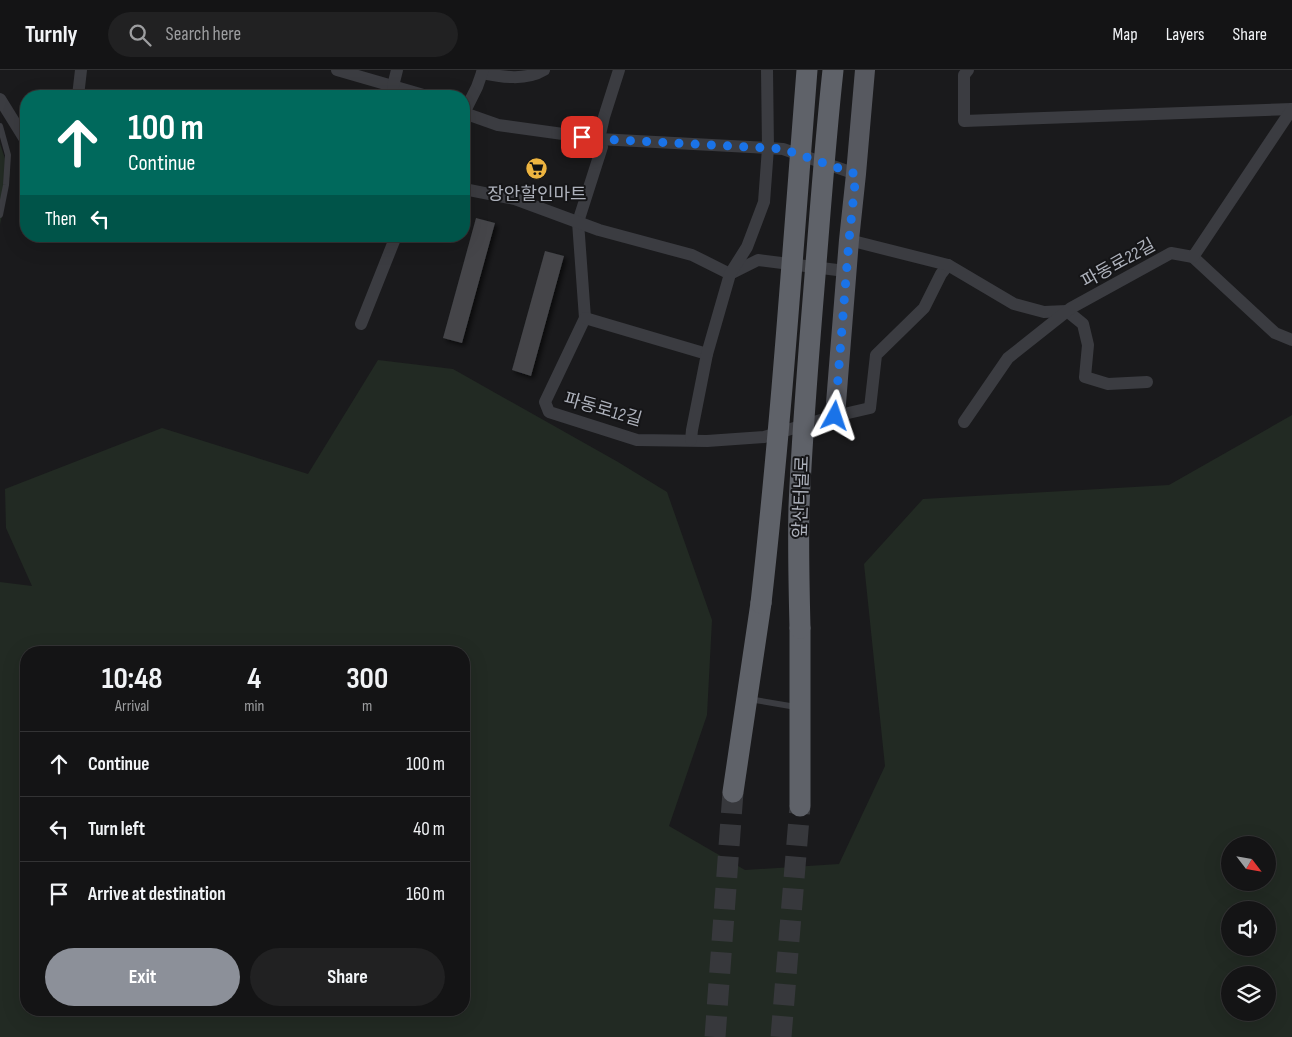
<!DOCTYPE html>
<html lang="en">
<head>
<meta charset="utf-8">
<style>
  :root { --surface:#141415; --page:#212122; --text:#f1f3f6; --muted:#9d9ea0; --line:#333334; --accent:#8c9099 }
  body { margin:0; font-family:"Sofia Sans Condensed","Noto Sans KR",sans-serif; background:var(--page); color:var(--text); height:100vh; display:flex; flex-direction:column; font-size:19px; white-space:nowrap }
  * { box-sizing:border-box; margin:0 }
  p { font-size:16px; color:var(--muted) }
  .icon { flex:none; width:28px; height:28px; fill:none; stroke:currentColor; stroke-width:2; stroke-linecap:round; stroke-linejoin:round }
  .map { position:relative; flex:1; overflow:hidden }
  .details { position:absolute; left:20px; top:576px; width:450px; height:370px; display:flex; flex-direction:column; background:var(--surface); border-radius:20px; box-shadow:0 5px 20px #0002,0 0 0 1px var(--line) }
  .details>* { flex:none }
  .top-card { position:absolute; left:20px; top:20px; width:450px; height:152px; border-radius:20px; box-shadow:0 5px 20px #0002,0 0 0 1px var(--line); background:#00695c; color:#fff; overflow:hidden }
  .needle { width:32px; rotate:121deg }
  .tools { position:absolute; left:1221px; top:766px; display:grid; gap:10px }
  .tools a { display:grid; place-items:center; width:55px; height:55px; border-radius:50%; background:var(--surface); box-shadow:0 5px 20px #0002,0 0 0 1px var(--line); font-size:25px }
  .pin { position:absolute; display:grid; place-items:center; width:42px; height:42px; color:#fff; margin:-21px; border-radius:10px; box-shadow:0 2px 8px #0006 }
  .me { position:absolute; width:55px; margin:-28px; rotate:5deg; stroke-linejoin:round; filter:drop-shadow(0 0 4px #0008) }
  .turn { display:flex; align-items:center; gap:18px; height:105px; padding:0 25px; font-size:22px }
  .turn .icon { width:65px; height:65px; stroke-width:2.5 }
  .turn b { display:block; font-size:35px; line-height:42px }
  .then { display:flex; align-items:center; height:48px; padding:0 25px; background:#0003; gap:10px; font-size:19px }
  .eta { display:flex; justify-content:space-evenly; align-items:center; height:85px; text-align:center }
  .eta b { font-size:30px; font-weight:700; line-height:35px }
  .cta { display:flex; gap:10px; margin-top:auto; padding:10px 25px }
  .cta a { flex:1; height:58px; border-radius:30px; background:var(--accent); color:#fff; font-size:20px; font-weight:700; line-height:58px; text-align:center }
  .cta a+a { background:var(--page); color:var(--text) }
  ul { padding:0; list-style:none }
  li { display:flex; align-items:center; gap:15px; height:65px; padding:0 25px; border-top:1px solid var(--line) }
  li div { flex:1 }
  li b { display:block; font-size:19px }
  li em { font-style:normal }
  header { display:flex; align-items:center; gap:30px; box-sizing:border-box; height:70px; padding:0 25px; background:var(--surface); border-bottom:1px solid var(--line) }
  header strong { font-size:24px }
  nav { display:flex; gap:28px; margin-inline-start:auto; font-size:18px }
  .search { width:350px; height:45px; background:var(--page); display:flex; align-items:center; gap:12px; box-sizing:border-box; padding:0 18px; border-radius:28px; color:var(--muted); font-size:19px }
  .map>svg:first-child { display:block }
  .green { fill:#222a23; fill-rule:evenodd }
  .building { fill:#444549; filter:url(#shadow) }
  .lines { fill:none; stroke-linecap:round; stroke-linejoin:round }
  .trunk-tunnel { stroke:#37383c; stroke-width:21; stroke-dasharray:21 11; stroke-linecap:butt }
  .service { stroke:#3b3c41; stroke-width:6 }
  .minor { stroke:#3b3c41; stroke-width:12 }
  .primary { stroke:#575960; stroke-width:20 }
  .trunk { stroke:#5f6269; stroke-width:21 }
  .trunk-bridge { stroke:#5f6269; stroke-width:21 }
  .route { stroke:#1a73e8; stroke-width:9; stroke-dasharray:0 16.2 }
  .labels { text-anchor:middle; stroke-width:4; stroke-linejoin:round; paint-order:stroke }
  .poi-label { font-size:18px; fill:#adb1bb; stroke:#151517 }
  .street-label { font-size:18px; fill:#adb1bb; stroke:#151517 }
</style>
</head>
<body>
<header>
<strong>Turnly</strong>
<div class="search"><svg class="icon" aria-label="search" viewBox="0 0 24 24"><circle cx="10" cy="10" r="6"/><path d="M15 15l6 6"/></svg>Search here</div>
<nav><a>Map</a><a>Layers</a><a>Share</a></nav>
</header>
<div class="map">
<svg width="1292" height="967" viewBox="0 0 1292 967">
  <defs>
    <filter id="shadow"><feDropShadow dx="3" dy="3" stdDeviation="2.5" flood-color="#0009"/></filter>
  </defs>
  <rect width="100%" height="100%" fill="#1a1a1c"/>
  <g class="green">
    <polygon points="0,74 10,103 0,155"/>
    <path d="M378,290L453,299L618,392L667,422L712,550L707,645L669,756L745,800L839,794L885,696L864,494L923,429L1169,415L1292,345V967H0V512L32,516L6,458L5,419L162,358L308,404ZM26,582H464V940H26ZM1230,775H1268V812H1230ZM1230,840H1268V878H1230ZM1230,905H1268V942H1230Z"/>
  </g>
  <g class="building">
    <polygon points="476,148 495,153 462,273 443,268"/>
    <polygon points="545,181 564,186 531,306 512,300"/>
  </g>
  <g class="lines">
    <g class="trunk-tunnel">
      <polyline points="715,967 733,722"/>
      <polyline points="781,967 800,736"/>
    </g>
    <g class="service">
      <polyline points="0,56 8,85 6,115 0,145"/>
      <polyline points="749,629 796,637"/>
    </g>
    <g class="minor">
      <polyline points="337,0 427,26"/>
      <polyline points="619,0 604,47 599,69 602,77 578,152 585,248 545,332 549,342 637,370 707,371 764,367 831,347 870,338 876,285 924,238 941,204 948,195"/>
      <polyline points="968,0 964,5 964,51 1292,39"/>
      <path d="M482,3C502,7 526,11 544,0"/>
      <polyline points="393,16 397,0"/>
      <polyline points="78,26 81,0"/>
      <polyline points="0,29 26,71"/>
      <polyline points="464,43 498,55 599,69 768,78 783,79 856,104 856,110"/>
      <polyline points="464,43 477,17 483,0"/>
      <polyline points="464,119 515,129 599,160 692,185 730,204 758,190 845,201 846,194"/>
      <polyline points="849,170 948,195 1014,234 1044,242 1067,241 1083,254 1088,275 1085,307 1108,314 1147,312"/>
      <polyline points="1193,187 1275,263 1292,270"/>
      <polyline points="585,248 707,284"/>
      <polyline points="361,254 396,166"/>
      <polyline points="964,352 1008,288 1071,238 1171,183 1193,187 1292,39"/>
      <polyline points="691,370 692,360 707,284 730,204 747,177 764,132 768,78 767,0"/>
    </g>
    <polyline class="primary" points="835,346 849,170 856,104 865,0"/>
    <g class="trunk">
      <polyline points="733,722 761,533"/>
      <polyline points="800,736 800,558"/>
    </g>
    <g class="trunk-bridge">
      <path d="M761,533C781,356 793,178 807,0"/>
      <path d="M800,558C799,518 798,477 799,437C802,364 808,291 814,218C820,145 825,73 833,0"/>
    </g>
  </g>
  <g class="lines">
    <polyline class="route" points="582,67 599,69 768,78 783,79 856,104 849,170 835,346"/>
  </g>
  <defs>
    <symbol id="supermarket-disc" viewBox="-11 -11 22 22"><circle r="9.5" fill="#edb440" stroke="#151517"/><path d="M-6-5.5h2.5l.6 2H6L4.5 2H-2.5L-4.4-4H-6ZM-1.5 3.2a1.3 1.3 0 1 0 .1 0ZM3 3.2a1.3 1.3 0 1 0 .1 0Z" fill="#111"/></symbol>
  </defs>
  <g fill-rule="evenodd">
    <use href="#supermarket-disc" x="524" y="86" width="25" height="25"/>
  </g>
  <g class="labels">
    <g class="poi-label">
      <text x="537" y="130">장안할인마트</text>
    </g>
    <g class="street-label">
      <text transform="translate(1118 193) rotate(-29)" y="6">파동로22길</text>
      <text transform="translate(603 339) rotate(16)" y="6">파동로12길</text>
      <text transform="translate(801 427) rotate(-88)" y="6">앞산터널로</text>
    </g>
  </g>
</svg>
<div class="tools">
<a><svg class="needle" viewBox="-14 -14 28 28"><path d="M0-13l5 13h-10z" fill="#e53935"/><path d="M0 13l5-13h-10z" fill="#9d9ea0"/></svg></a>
<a><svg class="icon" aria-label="sound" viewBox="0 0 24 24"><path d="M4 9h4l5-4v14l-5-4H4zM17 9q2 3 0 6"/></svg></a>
<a><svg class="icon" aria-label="layers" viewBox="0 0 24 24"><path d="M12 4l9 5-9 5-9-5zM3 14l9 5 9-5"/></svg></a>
</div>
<div class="pin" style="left:582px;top:67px;background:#d93025"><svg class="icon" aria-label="arrive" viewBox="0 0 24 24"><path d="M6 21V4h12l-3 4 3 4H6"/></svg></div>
<svg class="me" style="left:835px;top:346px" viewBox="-20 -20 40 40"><path d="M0-17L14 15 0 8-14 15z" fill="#1a73e8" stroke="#fff" stroke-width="4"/></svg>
<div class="top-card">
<div class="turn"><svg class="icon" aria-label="ahead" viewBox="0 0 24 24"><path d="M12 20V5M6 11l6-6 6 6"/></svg><div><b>100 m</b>Continue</div></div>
<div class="then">Then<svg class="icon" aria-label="left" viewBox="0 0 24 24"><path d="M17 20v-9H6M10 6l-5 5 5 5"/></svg></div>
</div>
<section class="details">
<div class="eta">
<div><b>10:48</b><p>Arrival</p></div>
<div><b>4</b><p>min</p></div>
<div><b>300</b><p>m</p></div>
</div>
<ul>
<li><svg class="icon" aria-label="ahead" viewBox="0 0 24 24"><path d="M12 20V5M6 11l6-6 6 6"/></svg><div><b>Continue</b></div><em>100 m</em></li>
<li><svg class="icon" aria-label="left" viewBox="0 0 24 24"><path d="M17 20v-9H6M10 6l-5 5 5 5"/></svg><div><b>Turn left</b></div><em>40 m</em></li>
<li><svg class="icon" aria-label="arrive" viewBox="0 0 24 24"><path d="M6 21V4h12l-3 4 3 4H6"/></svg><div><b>Arrive at destination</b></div><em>160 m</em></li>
</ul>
<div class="cta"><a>Exit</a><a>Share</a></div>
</section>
</div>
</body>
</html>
